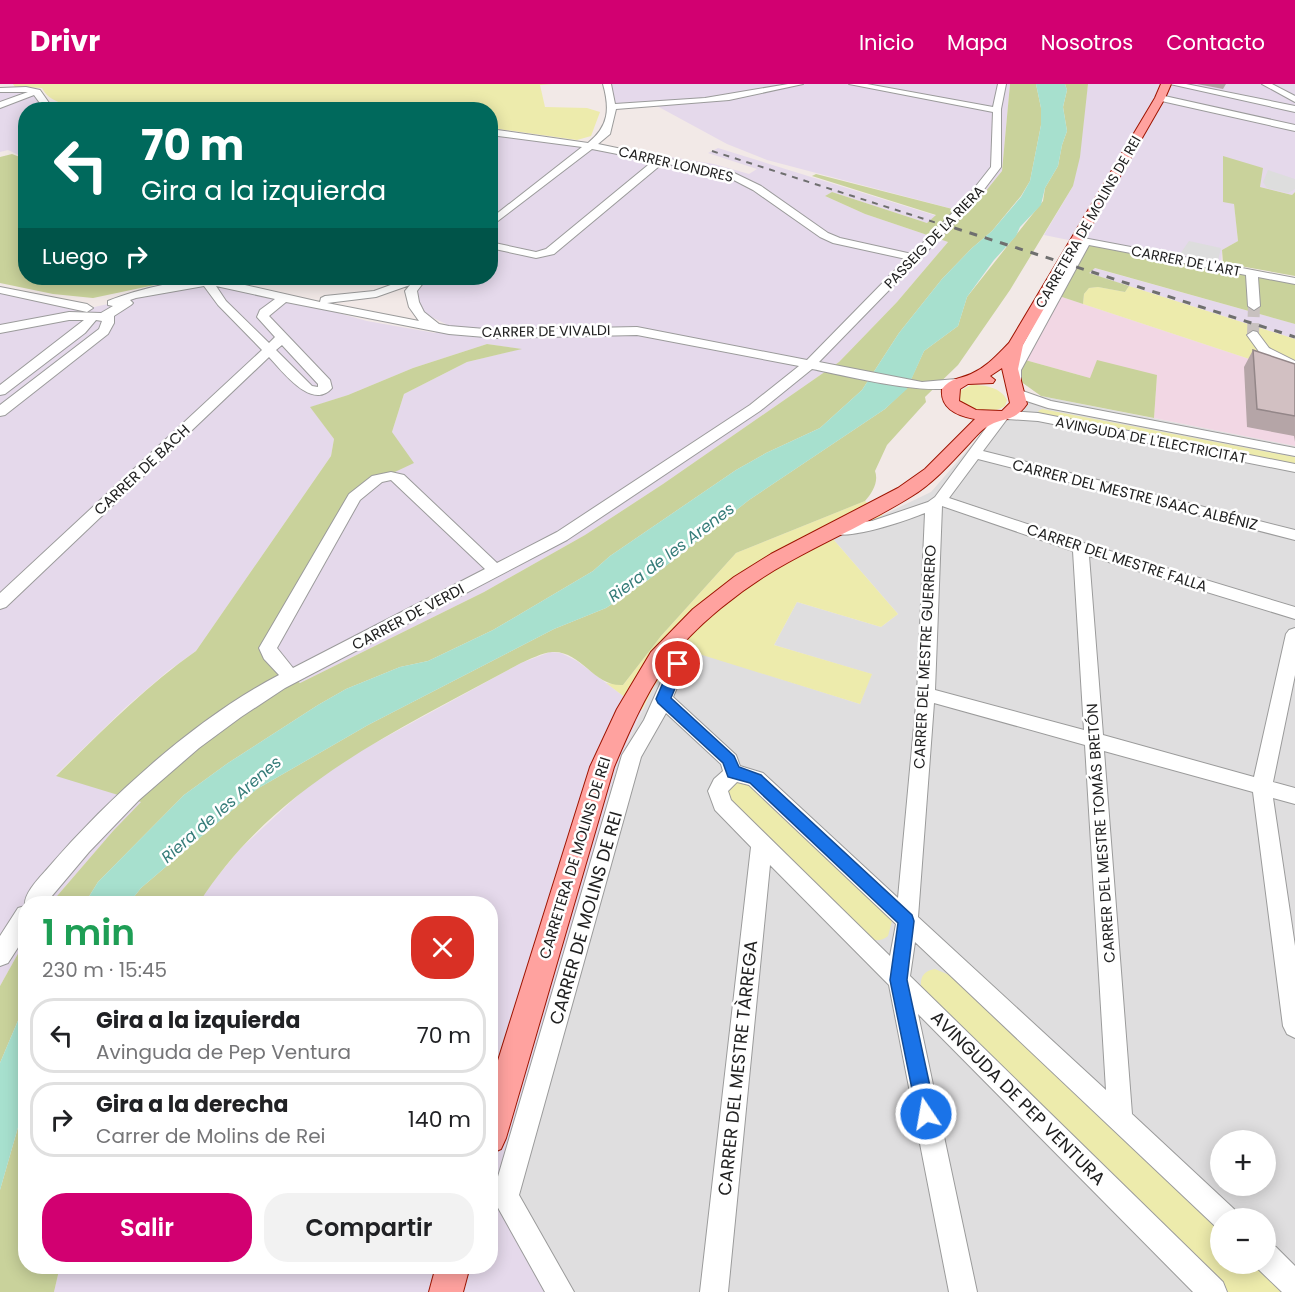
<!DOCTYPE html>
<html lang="es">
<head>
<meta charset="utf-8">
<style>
  :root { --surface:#fff; --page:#f2f2f2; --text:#202124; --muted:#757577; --line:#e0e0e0; --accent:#d20071 }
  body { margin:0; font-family:Poppins,sans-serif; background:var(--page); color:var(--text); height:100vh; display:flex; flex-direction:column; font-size:22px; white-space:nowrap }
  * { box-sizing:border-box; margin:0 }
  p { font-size:20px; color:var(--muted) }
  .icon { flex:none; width:33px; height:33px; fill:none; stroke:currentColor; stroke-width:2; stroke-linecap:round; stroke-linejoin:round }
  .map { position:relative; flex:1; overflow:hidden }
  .drawer { position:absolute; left:18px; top:812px; width:480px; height:378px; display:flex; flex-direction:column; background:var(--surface); border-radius:24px; box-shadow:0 3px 15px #0003 }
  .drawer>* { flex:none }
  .hud { position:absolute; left:18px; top:18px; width:480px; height:183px; border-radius:24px; box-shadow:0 3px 15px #0003; background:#00695c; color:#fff; overflow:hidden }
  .tools { position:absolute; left:1210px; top:1046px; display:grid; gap:12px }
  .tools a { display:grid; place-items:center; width:66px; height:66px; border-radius:50%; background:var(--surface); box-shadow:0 3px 15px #0003; font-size:30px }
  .pin { position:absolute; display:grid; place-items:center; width:51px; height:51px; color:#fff; margin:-26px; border:3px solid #fff; border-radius:50%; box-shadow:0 2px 6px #0007 }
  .me { position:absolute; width:66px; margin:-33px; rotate:348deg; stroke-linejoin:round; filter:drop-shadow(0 0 4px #0008) }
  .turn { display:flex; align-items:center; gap:21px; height:126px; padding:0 24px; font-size:27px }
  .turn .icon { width:78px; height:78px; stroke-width:2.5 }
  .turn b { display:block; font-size:42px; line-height:51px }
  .then { display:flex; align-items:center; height:57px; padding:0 24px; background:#0003; gap:12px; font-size:22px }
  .round { display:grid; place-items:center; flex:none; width:63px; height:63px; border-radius:24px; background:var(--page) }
  .summary { display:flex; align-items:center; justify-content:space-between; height:102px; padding:0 24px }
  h1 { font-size:36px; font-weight:600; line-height:45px; color:#1e9e55 }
  .cta { display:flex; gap:12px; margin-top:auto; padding:12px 24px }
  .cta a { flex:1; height:69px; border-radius:24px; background:var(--accent); color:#fff; font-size:24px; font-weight:600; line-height:69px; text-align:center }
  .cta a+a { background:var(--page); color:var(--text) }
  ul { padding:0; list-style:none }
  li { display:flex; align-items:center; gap:18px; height:75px; margin:0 12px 9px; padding:0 12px; border:3px solid var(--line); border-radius:24px }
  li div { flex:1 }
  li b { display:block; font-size:22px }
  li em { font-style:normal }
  header { display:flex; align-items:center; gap:36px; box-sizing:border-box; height:84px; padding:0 30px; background:var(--accent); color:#fff }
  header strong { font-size:28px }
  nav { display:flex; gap:33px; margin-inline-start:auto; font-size:21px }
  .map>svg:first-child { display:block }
  .residential { fill:#dfdedf; fill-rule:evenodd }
  .commercial { fill:#f2d7e4 }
  .industrial { fill:#e5d9eb }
  .grass { fill:#edebac }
  .forest { fill:#c9d29b }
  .parking { fill:#ddd }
  .water { fill:#a7e0ce }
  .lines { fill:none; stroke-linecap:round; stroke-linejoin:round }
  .minor-tunnel { stroke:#c8c1bf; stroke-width:12; stroke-dasharray:12 6; stroke-linecap:butt }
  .minor-casing { stroke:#9b9b9b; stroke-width:2 }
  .major-casing { stroke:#9e1400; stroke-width:2 }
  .minor { fill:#fff; fill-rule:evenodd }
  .major { fill:#ffa29f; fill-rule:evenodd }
  .rail-far1 { stroke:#6f6f6f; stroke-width:2; stroke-dasharray:6 6; stroke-linecap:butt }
  .rail { stroke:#6f6f6f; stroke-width:3; stroke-dasharray:8 8; stroke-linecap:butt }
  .wall { fill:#b5a5a7 }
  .building { fill:#d2c0c2; stroke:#938688; stroke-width:1.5 }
  .route { fill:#1a73e8; stroke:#114b97; stroke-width:1.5 }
  .labels { text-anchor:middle; stroke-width:5; stroke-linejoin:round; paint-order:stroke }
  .far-street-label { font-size:14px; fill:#212121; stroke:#fff }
  .street-label { font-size:15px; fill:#212121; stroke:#fff }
  .water-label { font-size:16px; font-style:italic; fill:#357c79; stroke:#fff }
  .near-street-label { font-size:18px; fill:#212121; stroke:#fff }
</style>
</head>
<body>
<header>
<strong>Drivr</strong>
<nav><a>Inicio</a><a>Mapa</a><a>Nosotros</a><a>Contacto</a></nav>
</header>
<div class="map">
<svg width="1295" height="1208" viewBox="0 0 1295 1208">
  <rect width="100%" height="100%" fill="#f2e9e7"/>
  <path class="residential" d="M1041,312L1295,362V1208H548L500,1119L521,1030L617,681L654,602L683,564L860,620L871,590L774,561L797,518L881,543L898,530L833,455L931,408L990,340ZM1221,1056H1266V1101H1221ZM1221,1134H1266V1179H1221Z"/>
  <polygon class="commercial" points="1053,210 1295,290 1295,362 1154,334 1157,291 1090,294 1018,274"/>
  <g class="industrial">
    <polygon points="607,0 1010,0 1002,87 968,129 767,76 727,60 657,22 611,23"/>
    <polygon points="1088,0 1295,0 1295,108 1292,111 1260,103 1262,84 1223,73 1234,119 1238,157 1222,166 1221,187 1044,151 1073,102"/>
    <polygon points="0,6 34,7 50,25 26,26 25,74 8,66 0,68"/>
    <polygon points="491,44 714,80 749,90 757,85 708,69 718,64 937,132 927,139 832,108 825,112 865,130 948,158 897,218 839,278 663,400 585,451 484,508 300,599 270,570 392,348 404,310 467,278 520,265 487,260 413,284 348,311 311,323 334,355 331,372 196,567 168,587 125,624 56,691 142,718 113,747 51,819 26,819 25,857 0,902 0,206 90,224 207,198 292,216 367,237 435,249 446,240 423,229 416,216 417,208 427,195 490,194"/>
    <polygon points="1094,184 1295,240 1295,255 1088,189"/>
    <polygon points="550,568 561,569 577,577 642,626 617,681 521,1030 500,1119 548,1208 54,1208 60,1182 490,1182 490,819 199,819 212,799 240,765 309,701 344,676 521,579"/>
  </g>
  <g class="grass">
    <path d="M13,0H552L540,1L545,23L587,24L600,28L591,52L577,56L491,44L490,26L66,25C59,14 50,19 42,4L15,3Z"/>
    <polygon points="1129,202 1295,255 1295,290 1083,220 1084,210 1089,204 1098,203 1125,208"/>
    <path d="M971,301C985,301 1000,303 1007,316L1005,322C991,331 970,328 959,315L960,307Z"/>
    <polygon points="1042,325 1295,373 1295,381 1040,329 1038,327"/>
    <polygon points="865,417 883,431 833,455 898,530 881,543 797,518 774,561 872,590 860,620 683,565 654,602 642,626 606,599 623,601 661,552 736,469"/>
    <path d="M744,696L887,829L892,837L888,852C880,858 875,857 866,853L725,716L730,699Z"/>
    <path d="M935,885L954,893L1221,1148V1179H1253L1284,1208H1223L921,904C920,892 924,887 935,885Z"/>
  </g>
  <g class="forest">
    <path d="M1010,0H1036L1041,24V41L1030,97L1021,112L992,147L972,164L942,195L899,249L862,306L820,344L766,369L736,386L610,472L593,487L493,546L428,577L400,583L346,605L318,621L228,679L184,711L98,798L85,819H51L113,747L141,718L56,692C101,648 145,603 196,567L331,372L334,355L310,323L348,311L413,284L487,260L522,265L467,278L404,310L392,348L414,379L365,402L268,564L291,593L300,599L484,508L585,451L663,400L839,278L897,218L948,158L865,130L825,112L832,108L927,139L936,131L812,92L816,90L968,129L1002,87Z"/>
    <path d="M1065,0H1088L1080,73L1073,102L1010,206L958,281L925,313L926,318L887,361L875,387C879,398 872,409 865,417L736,469L661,552L623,601C594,603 581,566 552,568C542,569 530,575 521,579C401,645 275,699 199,819H129L141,804L257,705L368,641L554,545L606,524L648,496L749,416L885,325L907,304L924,267L958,242L967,213L1043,117L1045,104L1058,82L1062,61L1067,47L1063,23L1067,6Z"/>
    <polygon points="12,70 25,75 26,194 177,194 169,198 93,214 53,210 0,199 0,73"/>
    <polygon points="1223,72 1263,84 1260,103 1292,111 1295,108 1295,192 1223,179 1222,166 1238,157 1234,120 1223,118"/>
    <polygon points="1082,159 1295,199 1295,240 1095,184 1089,189 1129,202 1125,208 1098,203 1089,204 1084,210 1083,220 1053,210"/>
    <polygon points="1018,274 1090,294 1097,276 1157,291 1154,334 1041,312 1020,297"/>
    <polygon points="25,857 25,920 0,979 0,902"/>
    <polygon points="25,1019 26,1182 60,1182 54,1208 0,1208 0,1106"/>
  </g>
  <g class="parking">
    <polygon points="1268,86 1295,95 1295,105 1288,109 1267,104 1263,98"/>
    <polygon points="1189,157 1221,164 1218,177 1180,170"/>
  </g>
  <g class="water">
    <polygon points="1036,0 1065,0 1067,6 1063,23 1067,47 1062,61 1058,82 1045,104 1041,121 1020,143 1016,152 994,176 967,213 958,242 924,267 907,305 885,325 749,416 648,496 606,524 554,545 368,641 257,705 141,804 129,819 85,819 98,798 184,711 228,679 318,621 346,605 400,583 428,577 493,546 593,487 610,472 736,386 766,369 820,344 862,306 899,249 942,195 972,164 992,147 1021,113 1030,97 1041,41 1041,24"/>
    <polygon points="25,920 25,1019 0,1106 0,979"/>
  </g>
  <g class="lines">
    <polyline class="minor-tunnel" points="1253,251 1254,222"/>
    <defs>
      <g id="minor">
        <path d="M603,0H611L615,20L705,14L788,0H803L729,16L616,25L610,50L598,60L732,88L761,102L828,149L840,154L912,170L965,116L991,83L993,28L849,0H867L993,23L998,0H1006L1001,25V83L973,120L819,278L922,298L956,295L963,299C944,317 839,290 812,285L760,327L567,456L285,604L241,633L199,664L139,716L89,768L46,819H26V851L8,879L0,882V852L18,824L25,822C23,810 40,793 48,784C108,714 196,634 279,591L264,575L259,564L349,410L372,392L391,388L404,391L497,479L557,448L750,321L799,282L637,251L497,254L449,250L286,218L269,232L330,296L332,304C312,327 282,287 269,273L6,523L0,525V509L262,266L218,221L204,202L136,214L130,216L133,219L131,221L114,232V239L108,250L5,331L0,332V321L99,245L102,237L96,236L85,249L5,310L0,311V301L84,236H69L0,249V241L69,228L101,229L113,222L108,221V217C141,204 188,193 223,196L320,218L321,214L325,212L374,207L410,194H427L417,207L419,218L424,228L439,240L449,242L497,246L637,243L807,276L906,175L833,159L820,153L753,106L726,92L663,79L554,170L536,174L490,164V158L536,168L546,165L653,77L592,65L490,143V135L582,63L490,51V45L588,59C609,42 610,25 603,0ZM410,201L405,207L409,223L419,237L327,219L376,213ZM216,202L275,215L260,226L257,233L275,253L269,259L226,217ZM282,261L318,300V303L312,302L276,266ZM391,396L485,485L293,584L277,564L360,416L382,398Z"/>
        <polygon points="1170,0 1186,0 1295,22 1295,28"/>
        <polygon points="1262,0 1272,0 1295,12 1295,18"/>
        <polygon points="26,3 40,6 54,26 45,26 34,11 0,24 0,18 28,8 0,8 0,4"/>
        <polygon points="1160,11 1295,41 1295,47 1157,16 1157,12"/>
        <polygon points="1078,153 1295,194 1295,200 1258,193 1260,222 1254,226 1248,222 1246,191 1089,161 1021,286 1021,302 1017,305 1051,317 1295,364 1295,372 1048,324 1011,312 1009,309 1013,306 1007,302 1009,286 1079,159 1073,156"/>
        <polygon points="0,203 87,220 93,224 87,228 0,209"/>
        <polygon points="1253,247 1257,248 1269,264 1295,277 1295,285 1260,269 1247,251"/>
        <path d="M1007,327L1038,329L1295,380V388L1038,337L1007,335L983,367L1295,446V456L978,375L949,414L1087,460L1295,523V535L1089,472L1103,651L1254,693L1286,550L1289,546L1295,544V591L1273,698L1295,704V720L1273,714L1295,862V954L1287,950L1283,942L1253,708L1104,667L1132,1030L1234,1125L1238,1134H1221V1146L1216,1143L915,858L910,892L1223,1198L1227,1208H1193L918,930L977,1208H949L889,901L770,781L728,1208H700L751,763L715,726L708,707L714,695L723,687L721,680L666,629L641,673L519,1111L574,1208H545L492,1113L622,671L644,636L669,580L656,567L659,563C674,558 680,569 687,580L673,613L736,671L740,682L763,689L898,814L917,610L925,429C907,436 837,462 824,445L832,440L872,437L928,418L935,413L997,329ZM942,422L1073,467L1084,646L935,606ZM934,619L1085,661L1106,1006L918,833ZM737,698L749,701L896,840L890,872L731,716L728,707Z"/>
        <polygon points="1266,1159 1276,1163 1295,1182 1295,1208 1282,1208 1256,1183 1255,1179 1266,1179"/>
      </g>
      <g id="major">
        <path d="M1161,0H1171L1165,14L1023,261L1018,285L1027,320C1013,340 1001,332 985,344C978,349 972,357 966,363C949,381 933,399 912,412C872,437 828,456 787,479C745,502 693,542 666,581C644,613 629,648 614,683L506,1054L501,1065L490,1070V1002L590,683L617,625L651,568L693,525L734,493L771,470L898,404L925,385L975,335C958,332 940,325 942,305C950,294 960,295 971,290C987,283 998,270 1009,259L1155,14ZM1002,284L1010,319L1002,327L976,326L959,317L960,305L968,300L993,299L995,296L990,292Z"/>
        <polygon points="436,1182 470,1182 463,1208 429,1208"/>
      </g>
    </defs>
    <use href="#minor" class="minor-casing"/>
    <use href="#major" class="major-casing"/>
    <use href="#minor" class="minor"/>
    <use href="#major" class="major"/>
    <polyline class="rail-far1" points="712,67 943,141"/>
    <polyline class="rail" points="939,139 1295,253"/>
  </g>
  <g class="wall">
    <polygon points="1197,0 1226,0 1223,5"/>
    <polygon points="1253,266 1295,280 1295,358 1294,352 1247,343 1244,283"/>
  </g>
  <polygon class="building" points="1253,266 1295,280 1295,332 1257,325"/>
  <polygon class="route" points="678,575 685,580 671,614 734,672 739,683 761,691 912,831 914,837 907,896 936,1030 933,1036 926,1039 919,1036 917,1030 890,896 898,839 750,699 728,693 723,679 658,619 656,615 671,580"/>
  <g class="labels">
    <g class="far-street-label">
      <text transform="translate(676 80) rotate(13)" y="5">CARRER LONDRES</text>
      <text transform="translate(1088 138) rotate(-60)" y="5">CARRETERA DE MOLINS DE REI</text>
      <text transform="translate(934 153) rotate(-46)" y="5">PASSEIG DE LA RIERA</text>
      <text transform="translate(1186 177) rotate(11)" y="5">CARRER DE L'ART</text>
      <text transform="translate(546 247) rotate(-1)" y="5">CARRER DE VIVALDI</text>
      <text transform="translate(1151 356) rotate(11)" y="5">AVINGUDA DE L'ELECTRICITAT</text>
    </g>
    <g class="street-label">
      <text transform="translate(142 386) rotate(-43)" y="5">CARRER DE BACH</text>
      <text transform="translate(1135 411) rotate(14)" y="5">CARRER DEL MESTRE ISAAC ALBÉNIZ</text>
      <text transform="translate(1117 474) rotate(18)" y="5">CARRER DEL MESTRE FALLA</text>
      <text transform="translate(408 533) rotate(-28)" y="5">CARRER DE VERDI</text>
      <text transform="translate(925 573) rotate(-87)" y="5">CARRER DEL MESTRE GUERRERO</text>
      <text transform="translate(1101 749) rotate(-94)" y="5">CARRER DEL MESTRE TOMÁS BRETÓN</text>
      <text transform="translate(575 774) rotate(-73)" y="5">CARRETERA DE MOLINS DE REI</text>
    </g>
    <g class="water-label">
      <text transform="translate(671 468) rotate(-37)" y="6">Riera de les Arenes</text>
      <text transform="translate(221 725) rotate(-41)" y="6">Riera de les Arenes</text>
    </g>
    <g class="near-street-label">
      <text transform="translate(586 834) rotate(-74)" y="6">CARRER DE MOLINS DE REI</text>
      <text transform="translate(738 984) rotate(-84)" y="6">CARRER DEL MESTRE TÀRREGA</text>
      <text transform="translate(1018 1014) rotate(45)" y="6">AVINGUDA DE PEP VENTURA</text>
    </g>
  </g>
</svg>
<div class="tools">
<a>+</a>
<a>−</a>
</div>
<div class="pin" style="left:678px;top:580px;background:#d93025"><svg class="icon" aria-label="arrive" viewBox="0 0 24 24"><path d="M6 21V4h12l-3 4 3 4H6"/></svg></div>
<svg class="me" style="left:926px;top:1030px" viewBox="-20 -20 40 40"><circle r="17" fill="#1a73e8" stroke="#fff" stroke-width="3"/><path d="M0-11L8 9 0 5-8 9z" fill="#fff"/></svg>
<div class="hud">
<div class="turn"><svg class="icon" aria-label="left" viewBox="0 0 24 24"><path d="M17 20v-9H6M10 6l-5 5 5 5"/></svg><div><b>70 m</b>Gira a la izquierda</div></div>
<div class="then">Luego<svg class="icon" aria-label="right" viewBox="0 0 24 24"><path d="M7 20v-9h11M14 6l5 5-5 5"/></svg></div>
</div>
<section class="drawer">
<div class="summary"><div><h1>1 min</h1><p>230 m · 15:45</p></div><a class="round" style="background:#d93025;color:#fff"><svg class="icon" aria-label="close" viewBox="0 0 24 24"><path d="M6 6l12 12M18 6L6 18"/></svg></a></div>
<ul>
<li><svg class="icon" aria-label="left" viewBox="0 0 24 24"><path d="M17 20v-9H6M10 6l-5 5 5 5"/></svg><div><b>Gira a la izquierda</b><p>Avinguda de Pep Ventura</p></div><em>70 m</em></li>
<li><svg class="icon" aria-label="right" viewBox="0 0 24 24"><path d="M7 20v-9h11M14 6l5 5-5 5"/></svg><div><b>Gira a la derecha</b><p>Carrer de Molins de Rei</p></div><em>140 m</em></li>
</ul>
<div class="cta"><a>Salir</a><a>Compartir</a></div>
</section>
</div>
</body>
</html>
